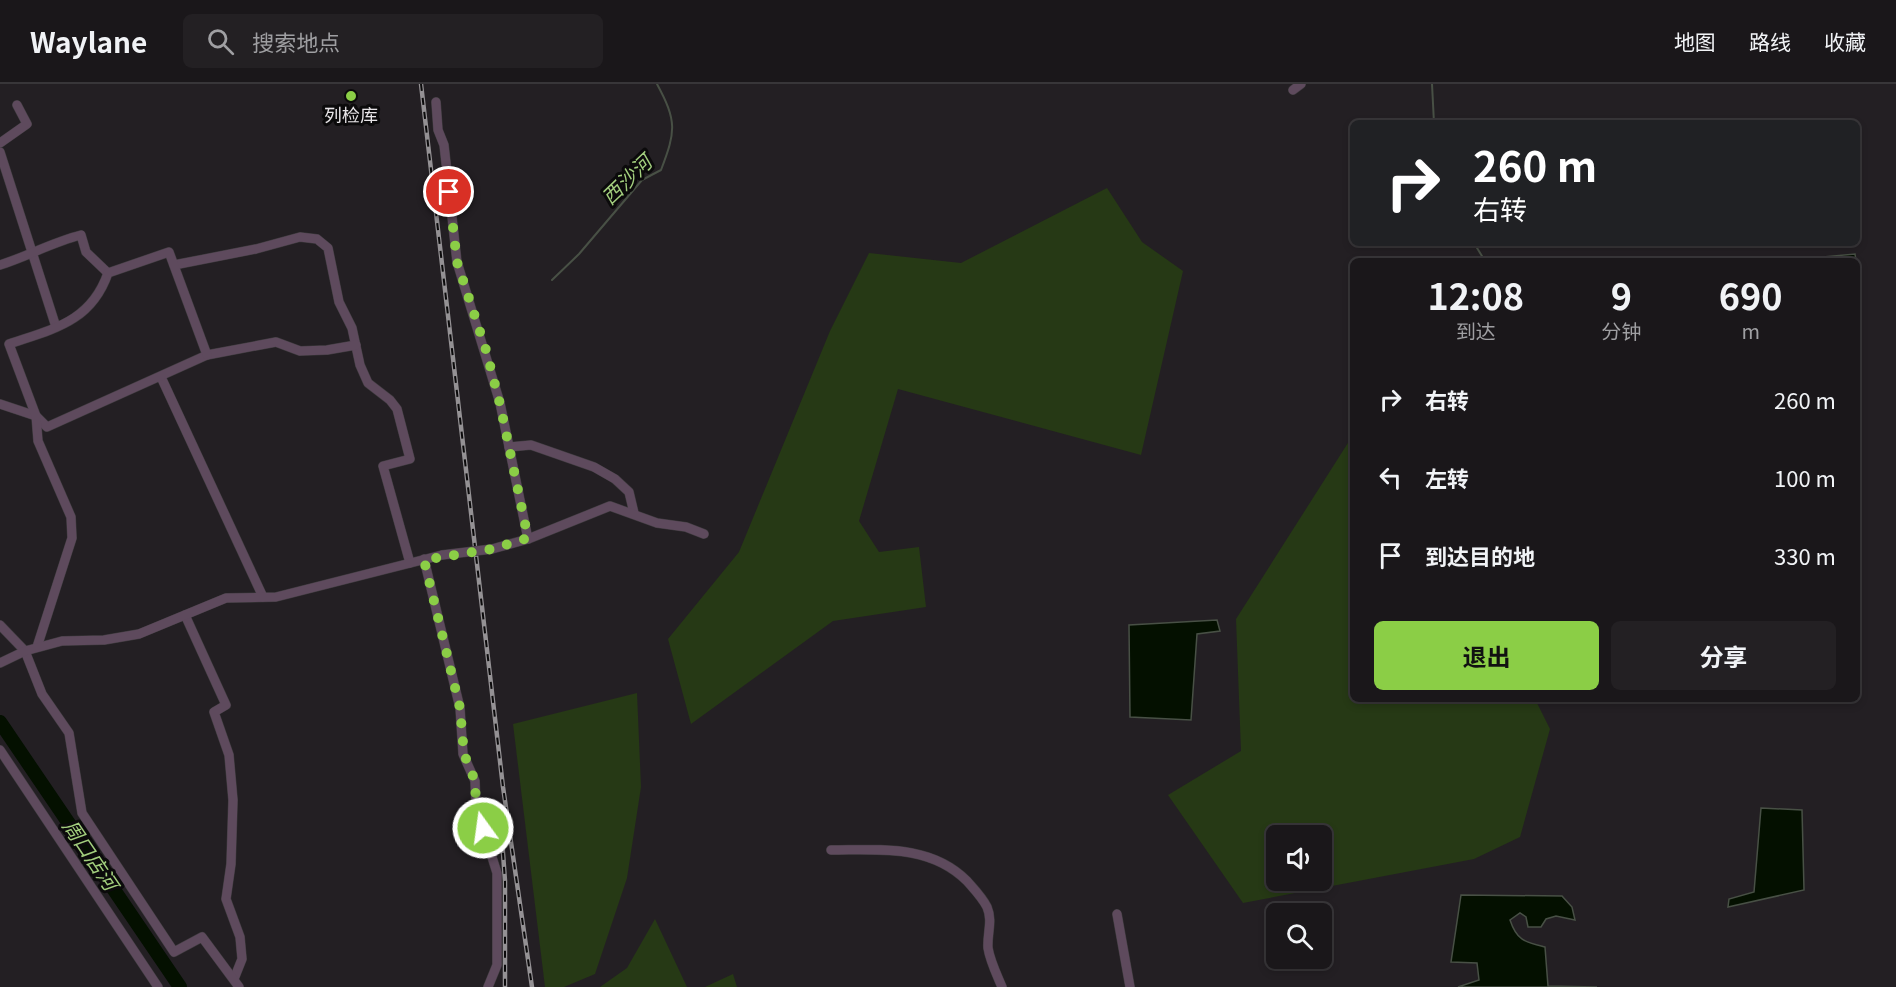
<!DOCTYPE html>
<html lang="zh">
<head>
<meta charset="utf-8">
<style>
  :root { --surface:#1a171a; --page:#232023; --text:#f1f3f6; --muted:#9f9fa2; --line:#383639; --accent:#8bce46 }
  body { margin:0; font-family:Georgia,"Noto Sans SC",serif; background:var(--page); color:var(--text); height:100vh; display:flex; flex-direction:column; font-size:22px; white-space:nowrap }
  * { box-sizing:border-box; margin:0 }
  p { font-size:20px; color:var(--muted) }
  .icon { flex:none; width:33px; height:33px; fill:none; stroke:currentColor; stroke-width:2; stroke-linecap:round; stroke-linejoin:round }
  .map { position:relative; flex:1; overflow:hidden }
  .side { position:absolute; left:1350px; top:174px; width:510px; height:444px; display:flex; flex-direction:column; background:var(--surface); border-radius:9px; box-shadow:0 3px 9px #0003,0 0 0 2px var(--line) }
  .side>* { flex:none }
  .guide { position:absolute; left:1350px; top:36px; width:510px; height:126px; border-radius:9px; box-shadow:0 3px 9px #0003,0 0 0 2px var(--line); background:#202124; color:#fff; overflow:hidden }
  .tools { position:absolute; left:1266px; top:741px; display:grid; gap:12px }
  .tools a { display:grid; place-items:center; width:66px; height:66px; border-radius:9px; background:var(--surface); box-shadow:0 3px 9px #0003,0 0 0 2px var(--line); font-size:30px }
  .pin { position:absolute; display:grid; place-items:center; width:51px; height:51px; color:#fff; margin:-26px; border:3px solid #fff; border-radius:50%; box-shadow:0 2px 6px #0007 }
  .me { position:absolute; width:66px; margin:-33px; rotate:346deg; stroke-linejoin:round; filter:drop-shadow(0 0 4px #0008) }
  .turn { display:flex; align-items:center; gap:21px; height:126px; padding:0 24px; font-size:27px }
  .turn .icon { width:78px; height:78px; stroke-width:2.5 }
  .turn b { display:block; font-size:42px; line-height:51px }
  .eta { display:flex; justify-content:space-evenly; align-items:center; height:102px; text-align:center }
  .eta b { font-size:36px; font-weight:700; line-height:42px }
  .cta { display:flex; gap:12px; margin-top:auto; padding:12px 24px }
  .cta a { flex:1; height:69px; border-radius:9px; background:var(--accent); color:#111; font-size:24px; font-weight:700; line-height:69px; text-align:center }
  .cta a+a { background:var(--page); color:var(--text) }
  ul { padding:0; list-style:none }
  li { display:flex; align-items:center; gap:18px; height:78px; padding:0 24px }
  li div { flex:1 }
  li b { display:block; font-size:22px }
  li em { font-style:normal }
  header { display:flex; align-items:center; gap:36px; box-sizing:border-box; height:84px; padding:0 30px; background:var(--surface); border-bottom:2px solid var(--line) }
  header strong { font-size:28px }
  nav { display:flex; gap:33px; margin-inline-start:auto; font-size:21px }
  .search { width:420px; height:54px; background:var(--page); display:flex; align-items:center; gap:15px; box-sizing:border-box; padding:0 21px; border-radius:9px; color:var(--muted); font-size:22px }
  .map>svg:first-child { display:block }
  .green { fill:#263915; fill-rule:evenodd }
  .water { fill:#041000; stroke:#485045; stroke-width:1.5 }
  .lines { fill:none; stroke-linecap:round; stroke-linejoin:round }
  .stream { stroke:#485045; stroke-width:2 }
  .river { stroke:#041000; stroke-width:14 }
  .minor-casing { stroke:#3e3b3e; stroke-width:10 }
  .minor { stroke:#5e4a5d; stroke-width:9 }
  .rail-casing { stroke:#949194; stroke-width:4.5 }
  .rail { stroke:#0b0a0b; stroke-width:2; stroke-dasharray:7; stroke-linecap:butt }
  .minor-bridge-casing { stroke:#3e3b3e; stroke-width:10; stroke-linecap:butt }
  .minor-bridge { stroke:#5e4a5d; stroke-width:9 }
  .route { stroke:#8bce46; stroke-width:10; stroke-dasharray:0 18 }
  .poi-dot { fill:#8bce46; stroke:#0b0a0b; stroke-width:2 }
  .labels { text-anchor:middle; stroke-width:6; stroke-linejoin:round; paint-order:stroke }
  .poi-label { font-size:18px; fill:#e7e4e7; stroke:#0b0a0b }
  .water-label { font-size:20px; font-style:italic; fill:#a3cf7e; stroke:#0b0a0b }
</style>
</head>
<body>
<header>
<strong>Waylane</strong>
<div class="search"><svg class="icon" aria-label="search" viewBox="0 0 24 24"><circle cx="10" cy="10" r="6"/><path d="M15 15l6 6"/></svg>搜索地点</div>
<nav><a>地图</a><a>路线</a><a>收藏</a></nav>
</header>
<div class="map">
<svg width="1896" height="903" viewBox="0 0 1896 903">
  <rect width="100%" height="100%" fill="#231f23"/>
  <g class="green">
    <polygon points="1107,104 1142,158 1183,187 1141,371 898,305 859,437 879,468 919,463 926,523 833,537 691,640 668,555 739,468 830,247 869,169 961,179"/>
    <path d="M1353,351V615H1535L1550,645L1520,753L1474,775L1243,819L1168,711L1241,667L1236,535ZM1276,752H1322V796H1276Z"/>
    <polygon points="637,609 641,703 627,794 595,890 564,903 545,903 513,640"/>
    <polygon points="655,835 687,903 600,903 627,884"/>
    <polygon points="733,890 737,903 705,903"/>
  </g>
  <g class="water">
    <polygon points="1855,170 1856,177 1780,177"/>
    <polygon points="1217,536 1220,547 1197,550 1191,636 1130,633 1129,541"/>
    <polygon points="1761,724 1802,726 1804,806 1728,823 1729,815 1754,808"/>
    <path d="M1461,811L1562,812L1572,823L1575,836L1556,832L1546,835L1541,843H1528L1526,833L1520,829L1510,836C1517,857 1525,858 1545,863L1548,902L1597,903H1458L1479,896L1477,879L1451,878Z"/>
  </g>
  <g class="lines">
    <g class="stream">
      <polyline points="1432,0 1434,39"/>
      <polyline points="1474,159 1485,177"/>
      <path d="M552,196L579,170L642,96L661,86C676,47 677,37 657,0"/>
    </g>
    <polyline class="river" points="0,638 180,903"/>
    <defs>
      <g id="minor">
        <polyline points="1293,6 1301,0"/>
        <polyline points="436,18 438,46 444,61 457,178 500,319 528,455"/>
        <polyline points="0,59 27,40 17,21"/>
        <polyline points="0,68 56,243"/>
        <path d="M0,181C28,172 53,158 81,151L86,168L108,189"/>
        <polyline points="174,181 256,165 300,153 317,155 328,164 339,218 352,244 360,281 368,299 390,316 397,325 410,375 383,382 410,479"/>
        <polyline points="161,293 263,513"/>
        <polyline points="0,320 36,332 47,343 207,271 276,258 300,267 327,266 356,261"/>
        <polyline points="509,363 531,361 594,383 615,395 629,408 634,429"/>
        <polyline points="492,465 528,455 610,422 657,439 686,443 704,450"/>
        <polyline points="424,475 460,624 463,670 475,697 476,722 497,789 497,881 488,903"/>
        <polyline points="185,531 226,621 214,628 229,671 233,716 231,780 226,815 240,853 242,875 234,895"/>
        <polyline points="0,541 25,567 42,610 69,649 82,729 174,868 202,853 239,903"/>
        <path d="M37,563L72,454L71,433L38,357L36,332L9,260C53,245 91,238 108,189L169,168L207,271"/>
        <polyline points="0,579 25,567 62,557 104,556 139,550 226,514 276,513 442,471"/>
        <polyline points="0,666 158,903"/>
        <path d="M831,766C879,766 930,760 967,797C974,805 982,813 987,823C993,837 987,849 988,864C990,877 997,891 1002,903"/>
        <polyline points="1117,830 1130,903"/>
      </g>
    </defs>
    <use href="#minor" class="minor-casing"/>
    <use href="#minor" class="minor"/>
    <defs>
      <g id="rail">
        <polyline points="421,0 503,703 532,903"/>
        <polyline points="501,741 505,797 505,903"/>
      </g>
    </defs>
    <use href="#rail" class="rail-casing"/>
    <use href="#rail" class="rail"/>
    <defs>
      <polyline id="minor-bridge" points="442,471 492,465"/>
    </defs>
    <use href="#minor-bridge" class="minor-bridge-casing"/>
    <use href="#minor-bridge" class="minor-bridge"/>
  </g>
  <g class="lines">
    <polyline class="route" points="449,108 457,178 486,266 500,320 528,454 492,465 424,476 460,624 464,670 475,697 476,722 483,744"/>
  </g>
  <circle class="poi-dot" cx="351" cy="12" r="6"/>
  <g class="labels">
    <g class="poi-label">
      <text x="351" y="38">列检库</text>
    </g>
    <g class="water-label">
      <text transform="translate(627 96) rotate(-44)" y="7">西沙河</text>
      <text transform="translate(90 771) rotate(56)" y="7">周口店河</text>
    </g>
  </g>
</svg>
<div class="tools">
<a><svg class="icon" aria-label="sound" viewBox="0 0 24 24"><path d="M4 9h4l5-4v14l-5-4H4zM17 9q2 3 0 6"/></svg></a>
<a><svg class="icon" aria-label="search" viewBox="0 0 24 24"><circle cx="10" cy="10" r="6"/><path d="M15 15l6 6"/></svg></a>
</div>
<div class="pin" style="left:449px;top:108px;background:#d93025"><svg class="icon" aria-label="arrive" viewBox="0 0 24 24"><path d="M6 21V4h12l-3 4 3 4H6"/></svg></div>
<svg class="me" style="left:483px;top:744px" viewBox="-20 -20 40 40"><circle r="17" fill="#8bce46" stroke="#fff" stroke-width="3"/><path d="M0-11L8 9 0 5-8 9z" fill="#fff"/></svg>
<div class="guide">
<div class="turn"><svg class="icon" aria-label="right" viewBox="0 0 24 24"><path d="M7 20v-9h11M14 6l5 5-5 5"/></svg><div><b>260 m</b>右转</div></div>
</div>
<section class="side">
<div class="eta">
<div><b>12:08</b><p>到达</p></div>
<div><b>9</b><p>分钟</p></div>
<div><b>690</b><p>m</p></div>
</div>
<ul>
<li><svg class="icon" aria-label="right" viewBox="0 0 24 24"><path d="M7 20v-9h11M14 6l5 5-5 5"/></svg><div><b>右转</b></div><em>260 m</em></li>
<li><svg class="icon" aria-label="left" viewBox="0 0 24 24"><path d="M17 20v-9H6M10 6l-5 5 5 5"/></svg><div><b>左转</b></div><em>100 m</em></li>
<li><svg class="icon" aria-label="arrive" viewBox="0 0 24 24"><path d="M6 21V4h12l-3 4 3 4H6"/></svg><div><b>到达目的地</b></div><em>330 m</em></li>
</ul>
<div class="cta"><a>退出</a><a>分享</a></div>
</section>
</div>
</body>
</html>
